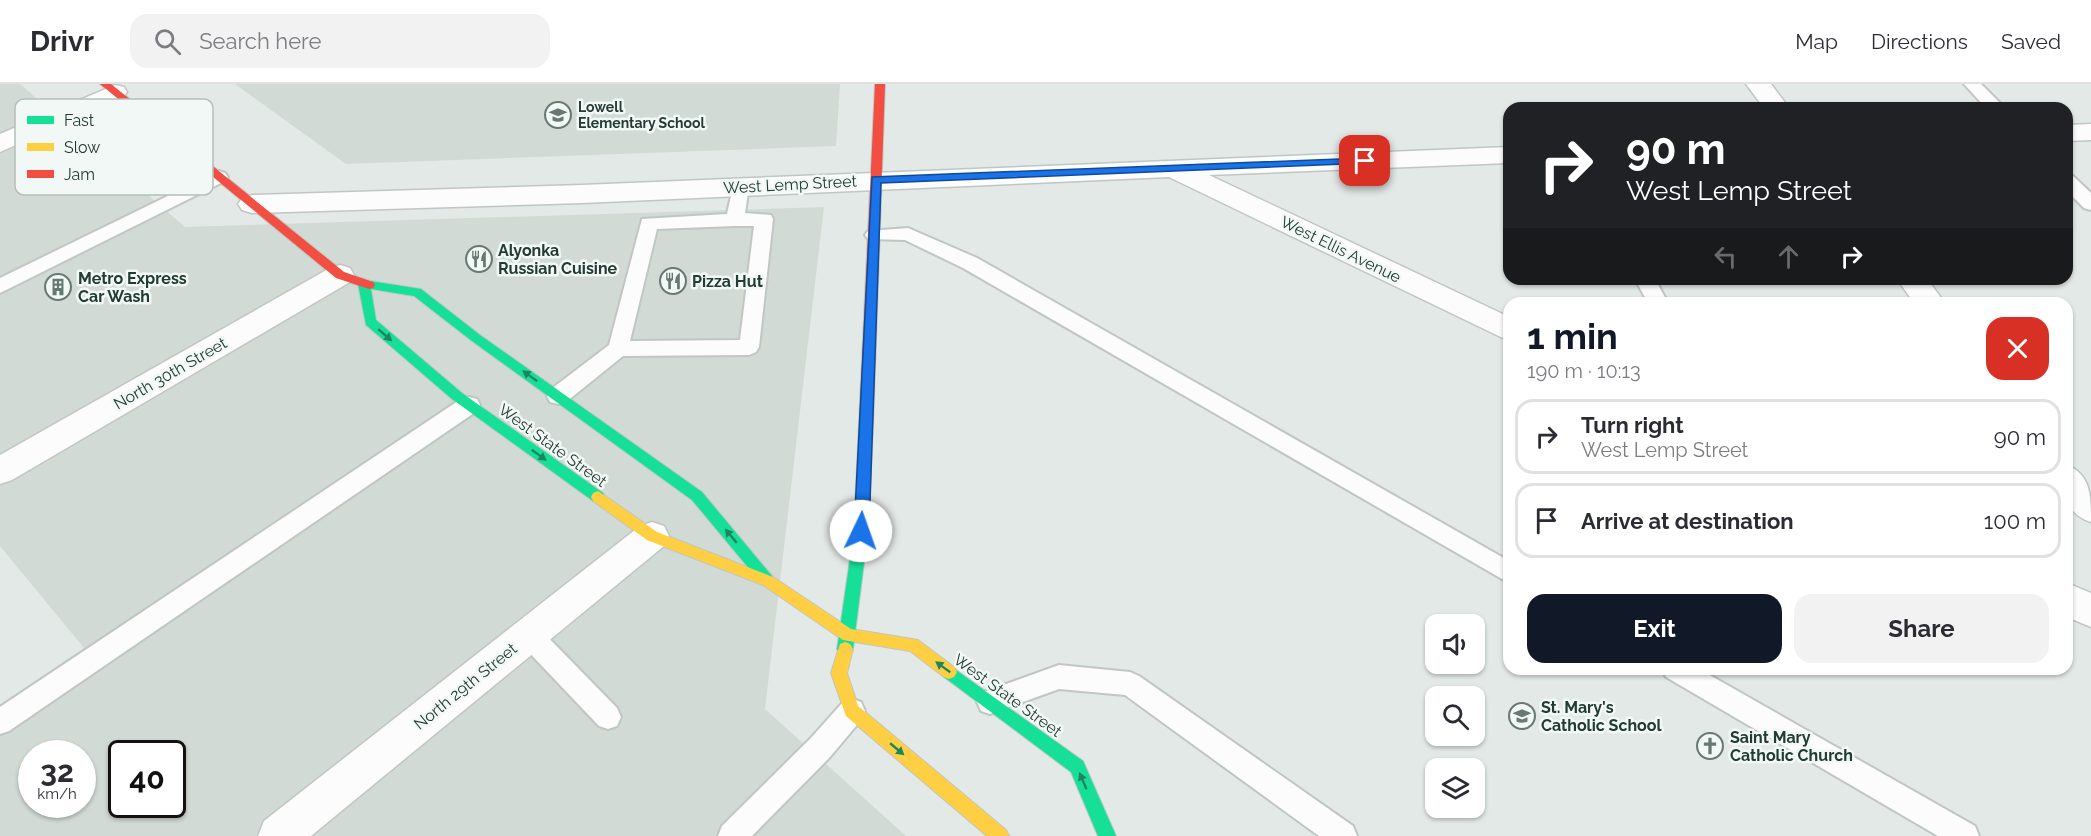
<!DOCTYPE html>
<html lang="en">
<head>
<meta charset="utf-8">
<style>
  :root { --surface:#fff; --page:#f2f2f3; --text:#2b2b33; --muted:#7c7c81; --line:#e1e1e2; --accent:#111827 }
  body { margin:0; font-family:Raleway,sans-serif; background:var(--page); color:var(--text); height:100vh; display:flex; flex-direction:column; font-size:22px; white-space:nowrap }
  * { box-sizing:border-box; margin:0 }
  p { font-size:20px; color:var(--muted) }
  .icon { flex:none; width:33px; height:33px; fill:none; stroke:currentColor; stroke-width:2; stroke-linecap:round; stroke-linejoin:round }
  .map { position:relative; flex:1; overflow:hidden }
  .sheet { position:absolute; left:1503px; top:213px; width:570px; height:378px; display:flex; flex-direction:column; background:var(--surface); border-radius:18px; box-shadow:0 2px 4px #0004 }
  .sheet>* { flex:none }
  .hud { position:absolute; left:1503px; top:18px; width:570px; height:183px; border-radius:18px; box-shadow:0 2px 4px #0004; background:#202124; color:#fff; overflow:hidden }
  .fabs { position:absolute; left:1425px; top:530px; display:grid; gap:12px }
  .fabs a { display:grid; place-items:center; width:60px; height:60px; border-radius:12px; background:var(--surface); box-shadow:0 2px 4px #0004; font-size:30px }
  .speed { position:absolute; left:18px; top:656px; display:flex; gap:12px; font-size:30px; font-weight:700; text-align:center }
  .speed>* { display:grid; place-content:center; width:78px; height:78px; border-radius:50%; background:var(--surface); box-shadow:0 2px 4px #0004; line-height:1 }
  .speed small { font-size:15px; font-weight:400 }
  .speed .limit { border:3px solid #111; border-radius:9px; background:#fff; color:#111 }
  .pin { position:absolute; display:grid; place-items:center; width:51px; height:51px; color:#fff; margin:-26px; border-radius:12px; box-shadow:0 3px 9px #0006 }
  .me { position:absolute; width:66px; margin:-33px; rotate:3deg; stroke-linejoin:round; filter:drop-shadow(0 0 4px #0008) }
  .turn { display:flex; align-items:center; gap:21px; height:126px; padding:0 24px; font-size:27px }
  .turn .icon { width:78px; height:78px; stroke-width:2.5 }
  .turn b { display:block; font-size:42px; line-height:51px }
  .lanes { display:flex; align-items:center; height:57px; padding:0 24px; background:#0003; justify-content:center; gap:30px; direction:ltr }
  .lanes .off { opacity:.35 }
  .round { display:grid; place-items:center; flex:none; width:63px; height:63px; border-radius:18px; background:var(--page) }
  .headline { display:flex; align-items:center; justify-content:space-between; height:102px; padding:0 24px }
  h1 { font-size:36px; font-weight:700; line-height:45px; color:var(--accent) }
  .cta { display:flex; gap:12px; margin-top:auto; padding:12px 24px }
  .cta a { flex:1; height:69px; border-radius:18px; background:var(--accent); color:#fff; font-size:24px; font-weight:700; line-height:69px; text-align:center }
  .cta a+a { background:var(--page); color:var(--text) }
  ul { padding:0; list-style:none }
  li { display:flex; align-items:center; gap:18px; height:75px; margin:0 12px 9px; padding:0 12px; border:3px solid var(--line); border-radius:18px }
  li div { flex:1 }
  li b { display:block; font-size:22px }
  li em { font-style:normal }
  header { display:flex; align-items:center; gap:36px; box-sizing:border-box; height:84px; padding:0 30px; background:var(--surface); border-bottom:2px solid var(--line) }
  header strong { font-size:28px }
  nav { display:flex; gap:33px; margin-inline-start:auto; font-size:21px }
  .search { width:420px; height:54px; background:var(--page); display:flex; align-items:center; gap:15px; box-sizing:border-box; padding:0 21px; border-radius:18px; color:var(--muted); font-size:22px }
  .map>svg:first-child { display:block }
  .built { fill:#d2dad6; fill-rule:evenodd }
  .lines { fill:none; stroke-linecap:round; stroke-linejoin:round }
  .lane-casing { stroke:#c0c6c3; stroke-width:4 }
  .street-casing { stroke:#c0c6c3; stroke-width:3 }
  .fast-casing { stroke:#bfc7c3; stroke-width:2 }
  .slow-casing { stroke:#bfc7c3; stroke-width:2 }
  .jam-casing { stroke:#bfc7c3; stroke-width:2 }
  .lane { fill:#fbfcfb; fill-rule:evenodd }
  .street { fill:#fbfcfb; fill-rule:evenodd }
  .fast { fill:#16e098; fill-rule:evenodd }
  .slow { fill:#ffcf43; fill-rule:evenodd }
  .jam { fill:#f24e42; fill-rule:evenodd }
  .oneway { fill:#1d8661 }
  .route { fill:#1a73e8; stroke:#114b97; stroke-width:1.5 }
  .labels { text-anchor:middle; stroke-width:5; stroke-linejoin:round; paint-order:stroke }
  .far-poi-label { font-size:14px; font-weight:bold; fill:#223c34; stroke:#f2f8f5; text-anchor:start }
  .street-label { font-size:16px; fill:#223c34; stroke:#f2f8f5 }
  .poi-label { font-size:16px; font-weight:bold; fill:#223c34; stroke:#f2f8f5; text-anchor:start }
  .key { fill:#f2f8f5; stroke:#b4c0bb; stroke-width:1.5 }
  .key-label { font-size:16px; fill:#223c34 }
</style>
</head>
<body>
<header>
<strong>Drivr</strong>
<div class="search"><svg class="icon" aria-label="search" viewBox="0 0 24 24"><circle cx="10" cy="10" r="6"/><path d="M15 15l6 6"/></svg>Search here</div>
<nav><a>Map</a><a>Directions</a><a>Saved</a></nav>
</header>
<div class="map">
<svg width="2091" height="752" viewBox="0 0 2091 752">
  <rect width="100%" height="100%" fill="#e3e9e6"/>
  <g class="built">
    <path d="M0,0H20L185,143L824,123L765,625L906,752H0V621L84,564L0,462ZM32,669H82V720H32ZM122,669H172V720H122Z"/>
    <polygon points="235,0 840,0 836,62 346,80"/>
  </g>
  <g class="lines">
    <defs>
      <g id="lane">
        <polygon points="1964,0 1981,0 2005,24 1986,24"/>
        <polygon points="219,87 225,89 228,93 225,97 0,209 0,194"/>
        <polygon points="2067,90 2073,92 2091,109 2091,126 2084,124 2067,107"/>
        <path d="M740,96L746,98L749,102L745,129L771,131L773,135L759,263L756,268L749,271L623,272L566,318L558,320L550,318L547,312L550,306L609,261L642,135L727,130L734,98ZM735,142H754L740,256L630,257L657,145Z"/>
        <polygon points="908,144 977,174 1509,477 1509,499 963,184 905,156 868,155 865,151 868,147"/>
        <polygon points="1635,195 1655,195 1668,219 1648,219"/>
        <polygon points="469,313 477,315 480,321 477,327 9,647 0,650 0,623 461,315"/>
        <polygon points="529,540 538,543 617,624 621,633 617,642 608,645 599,642 520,559 516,551 520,543"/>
        <polygon points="1059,581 1130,588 1139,592 1353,742 1357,752 1319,752 1125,611 1059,605 990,630 981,627 977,618 981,609"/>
        <polygon points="1662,585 1699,585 1975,742 1979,752 1938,752 1666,593"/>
        <polygon points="852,615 861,618 865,627 861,636 830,673 752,752 718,752 722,742 810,655 843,618"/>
      </g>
      <g id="street">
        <polygon points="1746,0 1771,0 1789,24 1764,24"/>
        <polygon points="115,1 124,3 127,8 124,13 0,68 0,50"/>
        <polygon points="2091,40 2091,56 2067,57 2067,41"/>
        <polygon points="1509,63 1509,79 1209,91 1509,233 1509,257 1169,93 582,119 252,129 242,126 238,120 242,114 252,111 582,101"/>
        <polygon points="340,181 350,184 354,191 350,198 12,396 0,400 0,371 330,184"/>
        <polygon points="1897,195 1927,195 1945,219 1914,219"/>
        <path d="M2067,381C2091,391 2091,412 2091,438C2061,428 2067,407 2067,381Z"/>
        <polygon points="652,438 664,442 669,452 664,462 311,752 258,752 264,737 640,442"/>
        <polygon points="2067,499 2091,509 2091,543 2067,533"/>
      </g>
      <g id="fast">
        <polygon points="364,196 421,205 480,251 702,408 772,492 774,496 772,500 767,502 762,500 692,416 472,257 414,212 371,205 376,236 462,309 603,409 605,413 603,417 593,417 452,315 366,241 358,200"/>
        <polygon points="866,335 873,340 868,447 853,565 850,570 845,572 840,570 837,565 854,447 859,340"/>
        <polygon points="949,581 1083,677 1116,752 1098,752 1071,688 944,593 941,588 944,583"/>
      </g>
      <g id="slow">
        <polygon points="598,407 657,448 773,493 851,545 918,556 954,583 957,588 954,593 949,595 944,593 910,567 843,556 763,501 647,456 593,417 591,413 593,409"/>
        <polygon points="845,558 850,560 853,565 847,589 858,622 1006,746 1009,752 987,752 846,632 831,589 840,560"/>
      </g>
      <g id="jam">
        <polygon points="100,0 111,0 344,188 373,198 375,201 373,204 369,205 336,194"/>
        <polygon points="875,0 885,0 873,340 866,345 859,340"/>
      </g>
    </defs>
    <use href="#lane" class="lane-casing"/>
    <use href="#street" class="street-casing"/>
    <use href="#fast" class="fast-casing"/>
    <use href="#slow" class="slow-casing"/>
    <use href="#jam" class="jam-casing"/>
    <use href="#lane" class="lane"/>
    <use href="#street" class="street"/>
    <use href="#fast" class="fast"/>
    <use href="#slow" class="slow"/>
    <use href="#jam" class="jam"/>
  </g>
  <defs><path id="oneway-solid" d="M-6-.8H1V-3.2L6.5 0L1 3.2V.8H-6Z" transform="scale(1.5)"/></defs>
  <g class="oneway">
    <use href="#oneway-solid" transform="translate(385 251) rotate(41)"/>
    <use href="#oneway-solid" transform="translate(530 292) rotate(-144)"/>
    <use href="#oneway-solid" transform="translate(539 371) rotate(36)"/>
    <use href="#oneway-solid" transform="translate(731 452) rotate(-130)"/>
    <use href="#oneway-solid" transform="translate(943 583) rotate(-144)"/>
    <use href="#oneway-solid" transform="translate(897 665) rotate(40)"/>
    <use href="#oneway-solid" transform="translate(1083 697) rotate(-113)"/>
  </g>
  <polygon class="route" points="1365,74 1369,75 1369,79 881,99 869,447 867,451 856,451 854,447 872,93"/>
  <defs>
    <symbol id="school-ring" viewBox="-11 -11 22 22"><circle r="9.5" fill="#f2f8f5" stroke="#667972" stroke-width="1.5"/><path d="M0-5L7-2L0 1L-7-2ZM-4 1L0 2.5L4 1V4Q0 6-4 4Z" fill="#667972"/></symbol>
    <symbol id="restaurant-ring" viewBox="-11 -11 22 22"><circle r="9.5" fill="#f2f8f5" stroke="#667972" stroke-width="1.5"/><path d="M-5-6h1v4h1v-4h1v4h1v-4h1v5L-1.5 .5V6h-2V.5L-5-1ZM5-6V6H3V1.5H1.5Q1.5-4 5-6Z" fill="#667972"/></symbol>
    <symbol id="building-ring" viewBox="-11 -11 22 22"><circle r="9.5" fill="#f2f8f5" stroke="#667972" stroke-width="1.5"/><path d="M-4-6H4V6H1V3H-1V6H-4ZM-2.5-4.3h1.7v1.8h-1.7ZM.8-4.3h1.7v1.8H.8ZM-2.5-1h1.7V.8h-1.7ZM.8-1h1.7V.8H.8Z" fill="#667972"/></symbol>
    <symbol id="church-ring" viewBox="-11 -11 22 22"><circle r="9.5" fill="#f2f8f5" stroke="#667972" stroke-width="1.5"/><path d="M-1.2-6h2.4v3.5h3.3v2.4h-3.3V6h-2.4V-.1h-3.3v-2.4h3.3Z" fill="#667972"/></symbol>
  </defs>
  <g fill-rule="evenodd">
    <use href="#school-ring" x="543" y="16" width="30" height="30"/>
    <use href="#restaurant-ring" x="464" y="160" width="30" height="30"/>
    <use href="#restaurant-ring" x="658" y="182" width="30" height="30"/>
    <use href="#building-ring" x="43" y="188" width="30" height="30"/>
    <use href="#school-ring" x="1507" y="617" width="30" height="30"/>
    <use href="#church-ring" x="1695" y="647" width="30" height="30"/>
  </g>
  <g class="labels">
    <g class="far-poi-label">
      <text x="578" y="28">Lowell<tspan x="578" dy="16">Elementary School</tspan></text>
    </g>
    <g class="street-label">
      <text transform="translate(790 100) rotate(-3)" y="6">West Lemp Street</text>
      <text transform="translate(1341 165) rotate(26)" y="6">West Ellis Avenue</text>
      <text transform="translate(170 289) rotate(-30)" y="6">North 30th Street</text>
      <text transform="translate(553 361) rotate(36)" y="6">West State Street</text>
      <text transform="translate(465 602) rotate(-39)" y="6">North 29th Street</text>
      <text transform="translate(1008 611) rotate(36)" y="6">West State Street</text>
    </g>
    <g class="poi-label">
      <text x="498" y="172">Alyonka<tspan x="498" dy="18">Russian Cuisine</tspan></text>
      <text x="78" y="200">Metro Express<tspan x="78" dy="18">Car Wash</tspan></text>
      <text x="692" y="203">Pizza Hut</text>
      <text x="1541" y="629">St. Mary's<tspan x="1541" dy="18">Catholic School</tspan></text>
      <text x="1730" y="659">Saint Mary<tspan x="1730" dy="18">Catholic Church</tspan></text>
    </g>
  </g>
  <rect x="15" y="15" width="198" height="96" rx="9" class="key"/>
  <rect x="27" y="32" width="27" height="8" fill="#16e098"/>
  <rect x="27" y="59" width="27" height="8" fill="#ffcf43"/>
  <rect x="27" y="86" width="27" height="8" fill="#f24e42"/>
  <g class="key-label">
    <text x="64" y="42">Fast</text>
    <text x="64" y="69">Slow</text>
    <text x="64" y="96">Jam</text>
  </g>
</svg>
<div class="fabs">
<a><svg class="icon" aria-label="sound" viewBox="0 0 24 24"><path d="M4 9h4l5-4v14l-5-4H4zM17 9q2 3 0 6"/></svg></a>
<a><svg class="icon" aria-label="search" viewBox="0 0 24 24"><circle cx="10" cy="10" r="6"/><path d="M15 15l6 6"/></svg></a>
<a><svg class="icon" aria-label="layers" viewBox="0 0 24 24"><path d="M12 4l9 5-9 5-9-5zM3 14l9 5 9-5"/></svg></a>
</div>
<div class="speed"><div>32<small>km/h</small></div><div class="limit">40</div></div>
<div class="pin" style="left:1365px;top:77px;background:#d93025"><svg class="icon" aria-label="arrive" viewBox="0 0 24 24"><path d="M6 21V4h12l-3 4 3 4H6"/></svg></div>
<svg class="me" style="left:861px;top:447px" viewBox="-20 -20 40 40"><circle r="19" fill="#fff"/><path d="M0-13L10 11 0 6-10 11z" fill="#1a73e8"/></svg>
<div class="hud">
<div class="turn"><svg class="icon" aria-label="right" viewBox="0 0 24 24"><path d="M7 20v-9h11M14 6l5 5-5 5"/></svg><div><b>90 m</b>West Lemp Street</div></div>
<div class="lanes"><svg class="icon off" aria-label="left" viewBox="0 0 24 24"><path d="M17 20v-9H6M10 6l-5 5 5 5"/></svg><svg class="icon off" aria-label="ahead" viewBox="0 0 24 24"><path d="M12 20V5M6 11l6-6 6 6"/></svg><svg class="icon" aria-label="right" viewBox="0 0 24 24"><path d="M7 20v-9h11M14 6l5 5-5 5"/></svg></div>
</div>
<section class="sheet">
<div class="headline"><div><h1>1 min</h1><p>190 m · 10:13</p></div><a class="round" style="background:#d93025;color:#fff"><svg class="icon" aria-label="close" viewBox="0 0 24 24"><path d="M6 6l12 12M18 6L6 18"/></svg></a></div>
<ul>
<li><svg class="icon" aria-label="right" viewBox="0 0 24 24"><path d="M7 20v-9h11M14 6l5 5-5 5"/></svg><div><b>Turn right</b><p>West Lemp Street</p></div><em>90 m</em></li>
<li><svg class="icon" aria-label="arrive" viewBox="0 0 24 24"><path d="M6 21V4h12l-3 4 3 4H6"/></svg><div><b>Arrive at destination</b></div><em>100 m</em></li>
</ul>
<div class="cta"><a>Exit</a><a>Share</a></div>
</section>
</div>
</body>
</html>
